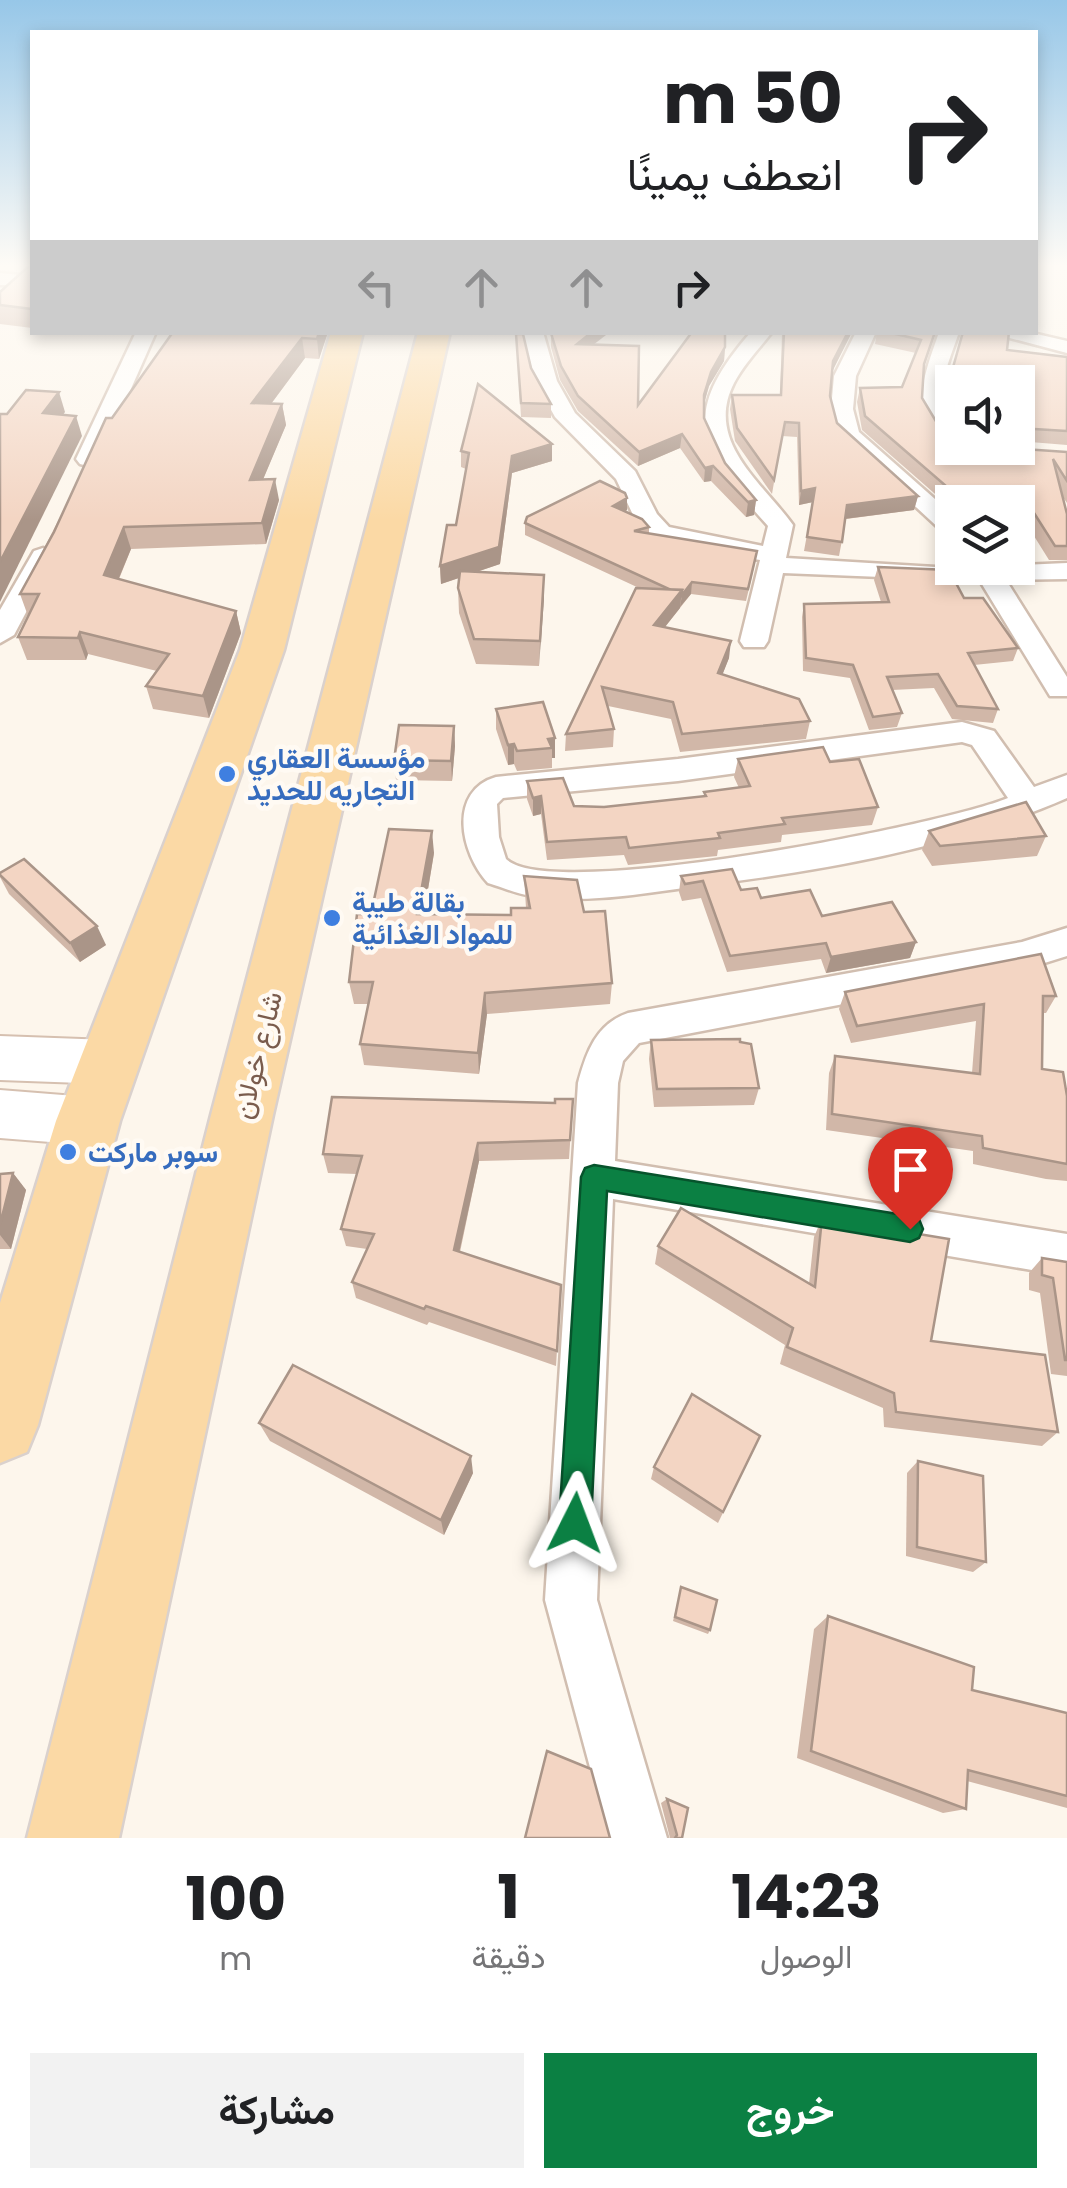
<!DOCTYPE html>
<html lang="ar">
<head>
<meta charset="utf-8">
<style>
  :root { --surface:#fff; --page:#f2f2f2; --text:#202124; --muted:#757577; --accent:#0b8043 }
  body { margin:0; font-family:Poppins,Vazirmatn,sans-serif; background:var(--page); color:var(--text); direction:rtl; height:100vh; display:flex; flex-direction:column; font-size:38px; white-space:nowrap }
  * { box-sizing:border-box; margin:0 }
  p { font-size:32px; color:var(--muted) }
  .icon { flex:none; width:55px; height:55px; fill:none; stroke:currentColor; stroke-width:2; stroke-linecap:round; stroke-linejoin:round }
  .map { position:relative; height:1838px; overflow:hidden; direction:ltr }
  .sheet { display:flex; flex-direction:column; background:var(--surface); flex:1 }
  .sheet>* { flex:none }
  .guide { position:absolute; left:30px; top:30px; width:1008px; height:305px; border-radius:0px; box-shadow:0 5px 15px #0003; direction:rtl; background:#fff; color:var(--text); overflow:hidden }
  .tools { position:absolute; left:935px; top:365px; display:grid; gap:20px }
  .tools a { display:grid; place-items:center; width:100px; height:100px; border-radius:0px; background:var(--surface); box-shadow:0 5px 15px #0003; font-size:50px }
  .pin { position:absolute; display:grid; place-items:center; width:85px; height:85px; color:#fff; margin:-102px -42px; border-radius:50% 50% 50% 0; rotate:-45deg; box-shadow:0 0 10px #0007 }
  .pin .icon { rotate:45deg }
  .me { position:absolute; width:110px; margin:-55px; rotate:3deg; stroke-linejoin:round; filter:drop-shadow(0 0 8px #0008) }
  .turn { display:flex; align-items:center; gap:35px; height:210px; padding:0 30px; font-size:45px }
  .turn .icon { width:130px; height:130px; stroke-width:2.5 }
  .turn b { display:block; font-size:70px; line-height:85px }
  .lanes { display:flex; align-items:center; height:95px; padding:0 30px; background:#0003; justify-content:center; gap:50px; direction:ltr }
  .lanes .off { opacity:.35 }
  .eta { display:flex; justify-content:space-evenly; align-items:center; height:170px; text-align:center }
  .eta b { font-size:60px; font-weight:700; line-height:70px }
  .button { display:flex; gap:20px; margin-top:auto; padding:20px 30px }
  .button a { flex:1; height:115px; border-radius:0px; background:var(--accent); color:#fff; font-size:40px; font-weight:700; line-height:115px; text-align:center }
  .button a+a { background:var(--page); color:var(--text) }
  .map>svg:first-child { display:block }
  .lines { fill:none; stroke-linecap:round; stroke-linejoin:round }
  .street-casing { stroke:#d1beb0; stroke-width:5 }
  .secondary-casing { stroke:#d6c0b0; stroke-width:4 }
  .primary-casing { stroke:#dad1cd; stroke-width:5 }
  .street { fill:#fff; fill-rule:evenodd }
  .secondary { fill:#fff; fill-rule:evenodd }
  .primary { fill:#fbd9a5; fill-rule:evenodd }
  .wall { fill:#d1b7a8 }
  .shaded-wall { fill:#aa9588 }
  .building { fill:#f3d5c3; stroke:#aa9588; stroke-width:2.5 }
  .route { fill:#0b8043; stroke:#07532c; stroke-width:2.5 }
  .shop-dot { fill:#3f7fe0; stroke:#fffaf3; stroke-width:4 }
  .labels { text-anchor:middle; stroke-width:9; stroke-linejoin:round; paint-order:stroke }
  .shop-label { font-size:28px; font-weight:bold; fill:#366cbe; stroke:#fffaf3; text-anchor:start }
  .street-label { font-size:28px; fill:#7a5c4d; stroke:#fffaf3 }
</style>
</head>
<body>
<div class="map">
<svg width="1067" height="1838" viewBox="0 0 1067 1838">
  <rect width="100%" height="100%" fill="#fdf6ec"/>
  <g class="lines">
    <defs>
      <g id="street">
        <polygon points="0,273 32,276 32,286 0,285"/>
        <polygon points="136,332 156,332 100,459 88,466 80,464 76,459"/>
        <path d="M523,332H543L557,381L575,413L635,471L657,514L669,527L763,546L768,526C700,450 677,417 751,332H772C759,349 744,364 734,383C704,442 763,483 793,525L786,558L952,568L1067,563V579L1006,580L1067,677V696H1050L980,581L783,573L768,641L764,647H744L740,641L760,560L680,547L651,537L634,517L616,479L555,417L535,381Z"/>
        <polygon points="856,332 876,332 856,376 853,409 859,432 952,514 952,534 943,532 837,434 831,409 834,376"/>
        <path d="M939,332H959C950,360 930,399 952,422V442C900,428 928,366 939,332Z"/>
        <polygon points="987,332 1028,332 1067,341 1067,353"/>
        <polygon points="43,548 56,556 14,635 0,643 0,610 34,551"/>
        <path d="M962,722L994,731L1034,787L1067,775V798C948,850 819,871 691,887C640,894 583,904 532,896C517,894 502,887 488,883C460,853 448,791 496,777L678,759ZM962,742L972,745L1008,798C943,825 550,903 506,859L499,837L497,804L503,798L678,781Z"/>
        <path d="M1067,928V956L1022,970L639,1043L623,1061L618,1083L615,1161L1067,1234V1276L613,1199L597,1600L667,1838H609L545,1600L578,1083C586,1053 596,1024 628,1013L1022,942Z"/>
      </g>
      <g id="secondary">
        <polygon points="0,1036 109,1040 128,1046 135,1062 128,1078 109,1084 0,1080"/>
        <polygon points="0,1090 88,1097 107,1104 115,1121 107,1138 88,1145 0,1138"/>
      </g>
      <g id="primary">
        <polygon points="331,332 363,332 284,650 120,1121 38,1425 27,1452 0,1463 0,1303 56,1121 240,650"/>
        <polygon points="418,332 450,332 273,1115 119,1838 27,1838 211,1115"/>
      </g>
    </defs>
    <use href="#street" class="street-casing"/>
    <use href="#secondary" class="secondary-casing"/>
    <use href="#primary" class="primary-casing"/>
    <use href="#street" class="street"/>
    <use href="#secondary" class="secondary"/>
    <use href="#primary" class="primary"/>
  </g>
  <g class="wall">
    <polygon points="32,263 32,328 0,324 0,292"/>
    <polygon points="173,332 328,332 319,359 305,358 271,404 282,404 286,425 263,479 279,500 266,544 131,549 119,579 236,611 241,633 209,718 153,709 146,686 157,671 88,654 86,660 27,660 18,637 28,616 20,594 112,418"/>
    <polygon points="782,332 852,332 832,371 830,396 837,423 918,496 914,510 846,519 839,556 804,551 813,502 799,505 797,437 782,436 772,494 735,441 730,409 732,395 780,395"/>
    <polygon points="877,332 936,332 924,367 922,398 952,448 1067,452 1067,503 1062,496 1067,514 1067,560 1049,560 1029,528 1018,526 1018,502 952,502 952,507 950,507 862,430 857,402 860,388 902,387 916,353 875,344"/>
    <polygon points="551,333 594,345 638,405 725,347 724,361 709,386 704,404 704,418 725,463 756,500 754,515 746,517 711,481 704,482 680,448 638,466 578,411 560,380 551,347"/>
    <polygon points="962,333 1007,350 1067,357 1067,445 1018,441 1018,382 952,382 952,417 949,411 946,391"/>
    <polygon points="516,334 531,368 551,404 551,418 521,417"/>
    <polygon points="461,451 552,461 512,473 500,564 476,572 544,575 539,666 476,664 459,613 458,588 459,578 441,584 440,566 456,525 466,469 461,467"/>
    <polygon points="627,498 627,510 625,511 649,527 649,533 755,563 746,601 691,594 665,627 729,658 722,675 810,721 806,739 680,752 671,719 608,706 614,729 613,747 565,751 566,734 639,588 525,535 525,523"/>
    <polygon points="878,567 964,598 1018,648 1013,661 974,665 998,709 993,723 952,719 934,688 892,690 902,713 897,727 869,730 850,678 803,671 802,617 804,604 881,602 874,580"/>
    <polygon points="496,709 555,738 555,758 552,758 552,768 517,771 514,764 508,765 496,729"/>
    <polygon points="454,726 455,746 452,781 396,780 394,760"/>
    <polygon points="738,759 830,762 878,807 872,825 782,835 781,842 718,850 717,856 628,865 624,855 547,860 541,814 533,816 527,799 527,781 574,806 604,807 704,796 704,792 739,788 734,777"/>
    <polygon points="929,831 1046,836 1037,856 932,866 922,850"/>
    <polygon points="434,853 424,914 511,915 526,908 524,876 584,912 612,983 610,1004 487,1014 479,1074 364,1065 360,1044 368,1004 354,1004 349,982 371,914"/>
    <polygon points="0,873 106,945 80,962 9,894 0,877"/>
    <polygon points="681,876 741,890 761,898 916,942 910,958 826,973 821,959 727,972 701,898 682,901 679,892"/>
    <polygon points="845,992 1056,996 1046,1013 1043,1013 1042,1069 1067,1096 1067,1181 1046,1179 973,1164 973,1151 826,1130 829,1073 835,1056 972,1073 976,1021 851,1043 839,1009"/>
    <polygon points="651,1040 740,1042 759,1088 754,1105 654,1107 649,1059"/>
    <polygon points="573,1099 569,1159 479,1161 460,1252 561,1285 556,1366 429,1322 427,1325 356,1298 352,1282 367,1249 346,1246 341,1229 357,1174 328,1173 323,1154"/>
    <polygon points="13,1173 26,1190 11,1249 0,1249 0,1174"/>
    <polygon points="822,1218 931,1341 1058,1432 1042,1446 884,1427 883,1408 780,1364 785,1345 655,1264 658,1246 809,1284 814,1237"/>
    <polygon points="1042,1258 1067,1262 1067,1376 1051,1374 1040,1293 1029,1290 1029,1273"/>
    <polygon points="259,1423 473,1473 444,1535 270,1441"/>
    <polygon points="760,1436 718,1523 651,1479 654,1467"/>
    <polygon points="918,1461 986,1562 973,1572 906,1556 907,1473"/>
    <polygon points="681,1587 710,1630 708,1634 673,1621"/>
    <polygon points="828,1616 972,1690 1067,1713 1067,1808 967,1781 966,1809 943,1813 797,1758 814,1629"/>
    <polygon points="667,1799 682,1838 670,1838 661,1803"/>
  </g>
  <g class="shaded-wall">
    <polygon points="319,332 328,332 319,359 317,339"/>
    <polygon points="592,332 610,332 576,358 577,344"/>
    <polygon points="848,332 852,332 831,374 833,361"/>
    <polygon points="302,338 305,358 256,424 252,403"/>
    <polygon points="725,347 724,361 709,386 702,410 704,395 711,372"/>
    <polygon points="59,392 65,412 50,434 43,413"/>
    <polygon points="282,404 286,425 254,501 250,480"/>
    <polygon points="76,416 82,436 0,602 0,562"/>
    <polygon points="682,434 680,448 638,466 639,452"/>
    <polygon points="552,444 552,461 512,473 500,564 441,584 440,566 512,456"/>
    <polygon points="713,466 711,481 704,482 705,468"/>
    <polygon points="275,479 279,500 266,544 262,523"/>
    <polygon points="815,488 813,502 799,505 801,491"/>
    <polygon points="918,496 914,510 844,519 847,505"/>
    <polygon points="627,498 627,510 613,519 613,506"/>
    <polygon points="756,500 754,515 746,517 748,502"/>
    <polygon points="124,527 131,549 111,597 104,575"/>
    <polygon points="544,575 544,600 539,666 540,641"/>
    <polygon points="692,582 691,594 680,607 682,595"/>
    <polygon points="682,590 680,608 653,642 654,625"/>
    <polygon points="236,611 241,633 209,718 203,696"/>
    <polygon points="80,632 88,654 86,660 78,638"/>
    <polygon points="731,641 729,658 716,691 718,673"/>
    <polygon points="454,726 455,746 452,781 451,761"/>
    <polygon points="555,738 555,758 552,758 552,748 548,739"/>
    <polygon points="514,744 514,764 508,765 508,745"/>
    <polygon points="541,796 541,814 533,816 533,798"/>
    <polygon points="432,831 434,853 420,937 417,914"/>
    <polygon points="97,926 106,945 80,962 70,943"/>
    <polygon points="916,942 910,958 826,973 831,957"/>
    <polygon points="485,993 487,1014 479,1074 478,1053"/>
    <polygon points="478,1143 479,1161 456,1267 454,1250"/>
    <polygon points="13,1173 26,1190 11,1249 0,1235 0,1225"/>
    <polygon points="471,1456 473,1473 444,1535 441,1520"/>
  </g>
  <g class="building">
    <polygon points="32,263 32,309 0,305 0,292"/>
    <polygon points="173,332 319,332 317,339 302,338 252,403 282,404 250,480 275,479 262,523 124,527 104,575 236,611 203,696 146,686 169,654 80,632 78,638 18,637 39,594 20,594 54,532 106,418 112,418"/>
    <polygon points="592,332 577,344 639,346 638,405 692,332 725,332 725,347 711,372 704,395 704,418 725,463 756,500 748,502 713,466 705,468 682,434 639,452 578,396 561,366 551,333"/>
    <polygon points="784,332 848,332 833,361 830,396 837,423 918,496 847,505 842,542 807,537 815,488 801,491 799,423 785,422 774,480 737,428 732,395 781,395"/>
    <polygon points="887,332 935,332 924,364 922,398 937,423 952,431 952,448 1010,448 1067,452 1067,481 1053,459 1067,514 1067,546 1055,546 1034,513 1018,511 1018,502 975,502 974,492 954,493 865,416 860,388 902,387 921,340"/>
    <polygon points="963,332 1009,332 1007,350 1067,357 1067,431 1018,428 1018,382 952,382 952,395 950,378"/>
    <polygon points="516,334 523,334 531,368 551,404 521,403"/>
    <polygon points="478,384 552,444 512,456 499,547 440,566 447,525 456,525 469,453 461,451"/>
    <polygon points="26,390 59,392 43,413 76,416 0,562 0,414 7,414"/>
    <polygon points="600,481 625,493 627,498 613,506 642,519 649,527 634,531 757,551 748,589 692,582 682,595 682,590 671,590 525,523 527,517"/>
    <polygon points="878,567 949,570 964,598 983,598 1018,648 968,653 998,709 957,706 938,674 887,677 902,713 873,717 853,665 806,658 804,604 889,602"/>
    <polygon points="460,571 544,575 540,641 474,639 458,588"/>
    <polygon points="636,588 682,590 654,625 731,641 718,673 799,699 810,721 682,734 673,702 602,687 614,729 566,734"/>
    <polygon points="543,702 555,738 548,739 552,748 517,751 514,744 508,745 496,709"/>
    <polygon points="399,725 454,726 451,761 394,760"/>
    <polygon points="823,747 830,762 859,759 878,807 782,818 785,824 718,833 720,838 629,848 626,837 547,842 541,796 533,798 527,781 563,778 574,806 604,807 706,796 704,792 750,786 738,759"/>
    <polygon points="1026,802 1046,836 940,846 929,831"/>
    <polygon points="389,829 432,831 417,914 511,915 511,908 530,908 524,876 577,880 584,912 605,911 612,983 485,993 478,1053 360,1044 373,982 349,982 357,914 371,914"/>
    <polygon points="24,859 97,926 70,943 0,875 0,873"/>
    <polygon points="732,869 741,890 757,888 761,898 810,890 822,916 892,902 916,942 831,957 826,943 730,956 703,881 685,884 681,876"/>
    <polygon points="1041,954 1056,996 1043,996 1042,1069 1063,1072 1067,1096 1067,1164 983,1148 982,1136 832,1114 835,1056 980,1074 984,1004 857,1026 845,992"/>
    <polygon points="740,1039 740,1042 751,1044 759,1088 657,1089 651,1040"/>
    <polygon points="332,1097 555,1103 555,1099 573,1099 570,1140 478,1143 454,1250 561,1285 557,1351 426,1306 424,1309 352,1282 374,1234 341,1229 362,1156 323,1154"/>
    <polygon points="13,1173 0,1225 0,1174"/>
    <polygon points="681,1208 815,1287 822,1218 949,1239 931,1341 1045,1355 1058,1432 896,1412 894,1393 787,1347 793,1328 658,1246"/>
    <polygon points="1042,1258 1067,1262 1067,1360 1065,1360 1053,1278 1042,1275"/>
    <polygon points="293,1365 471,1456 441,1520 259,1423"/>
    <polygon points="692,1394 760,1436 723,1512 654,1467"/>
    <polygon points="918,1461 983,1476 986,1562 917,1547"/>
    <polygon points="681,1587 717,1600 710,1630 675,1617"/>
    <polygon points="828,1616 974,1667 972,1690 1067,1713 1067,1796 968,1770 966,1809 811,1751"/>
    <polygon points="547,1751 591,1769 610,1838 525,1838"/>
    <polygon points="667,1799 688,1808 682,1838 675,1838 677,1835"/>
  </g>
  <linearGradient id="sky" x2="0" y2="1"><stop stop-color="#97c7e8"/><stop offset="0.51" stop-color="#fefbf6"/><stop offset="1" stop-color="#fefbf6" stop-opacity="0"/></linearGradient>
  <rect width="1067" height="520" fill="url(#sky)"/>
  <polygon class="route" points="594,1165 910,1216 919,1219 923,1229 919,1238 910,1242 607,1191 591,1523 587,1535 575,1539 563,1535 559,1523 581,1177 585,1168"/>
  <g class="shop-dot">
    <circle cx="227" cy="774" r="10"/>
    <circle cx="332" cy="918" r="10"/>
    <circle cx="68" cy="1152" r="10"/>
  </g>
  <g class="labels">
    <g class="shop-label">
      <text x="247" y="768">مؤسسة العقاري<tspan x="247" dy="32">التجاريه للحديد</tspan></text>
      <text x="352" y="912">بقالة طيبة<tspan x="352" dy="32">للمواد الغذائية</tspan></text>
      <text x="88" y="1162">سوبر ماركت</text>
    </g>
    <g class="street-label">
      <text transform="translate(257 1055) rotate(-76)" y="10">شارع خولان</text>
    </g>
  </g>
</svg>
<div class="tools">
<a><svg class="icon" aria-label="sound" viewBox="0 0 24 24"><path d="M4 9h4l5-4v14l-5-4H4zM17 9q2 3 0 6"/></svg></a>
<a><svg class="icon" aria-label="layers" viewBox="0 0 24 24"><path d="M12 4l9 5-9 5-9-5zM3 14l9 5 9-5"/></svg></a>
</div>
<div class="pin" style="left:910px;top:1229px;background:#d93025"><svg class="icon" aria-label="arrive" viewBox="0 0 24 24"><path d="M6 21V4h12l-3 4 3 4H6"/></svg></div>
<svg class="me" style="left:575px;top:1523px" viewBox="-20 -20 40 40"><path d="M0-17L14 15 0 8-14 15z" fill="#0b8043" stroke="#fff" stroke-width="4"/></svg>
<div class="guide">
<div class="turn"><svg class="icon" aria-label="right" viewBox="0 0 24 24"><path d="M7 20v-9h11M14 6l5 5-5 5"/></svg><div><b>50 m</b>انعطف يمينًا</div></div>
<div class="lanes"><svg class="icon off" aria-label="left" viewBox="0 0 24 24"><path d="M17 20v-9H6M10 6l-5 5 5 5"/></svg><svg class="icon off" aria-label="ahead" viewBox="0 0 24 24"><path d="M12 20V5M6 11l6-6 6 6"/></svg><svg class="icon off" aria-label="ahead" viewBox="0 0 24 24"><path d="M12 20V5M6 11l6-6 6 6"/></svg><svg class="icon" aria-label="right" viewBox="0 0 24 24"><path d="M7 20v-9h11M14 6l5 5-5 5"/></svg></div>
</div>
</div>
<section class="sheet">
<div class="eta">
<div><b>14:23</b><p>الوصول</p></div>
<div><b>1</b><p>دقيقة</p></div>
<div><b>100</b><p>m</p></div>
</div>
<div class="button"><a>خروج</a><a>مشاركة</a></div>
</section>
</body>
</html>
